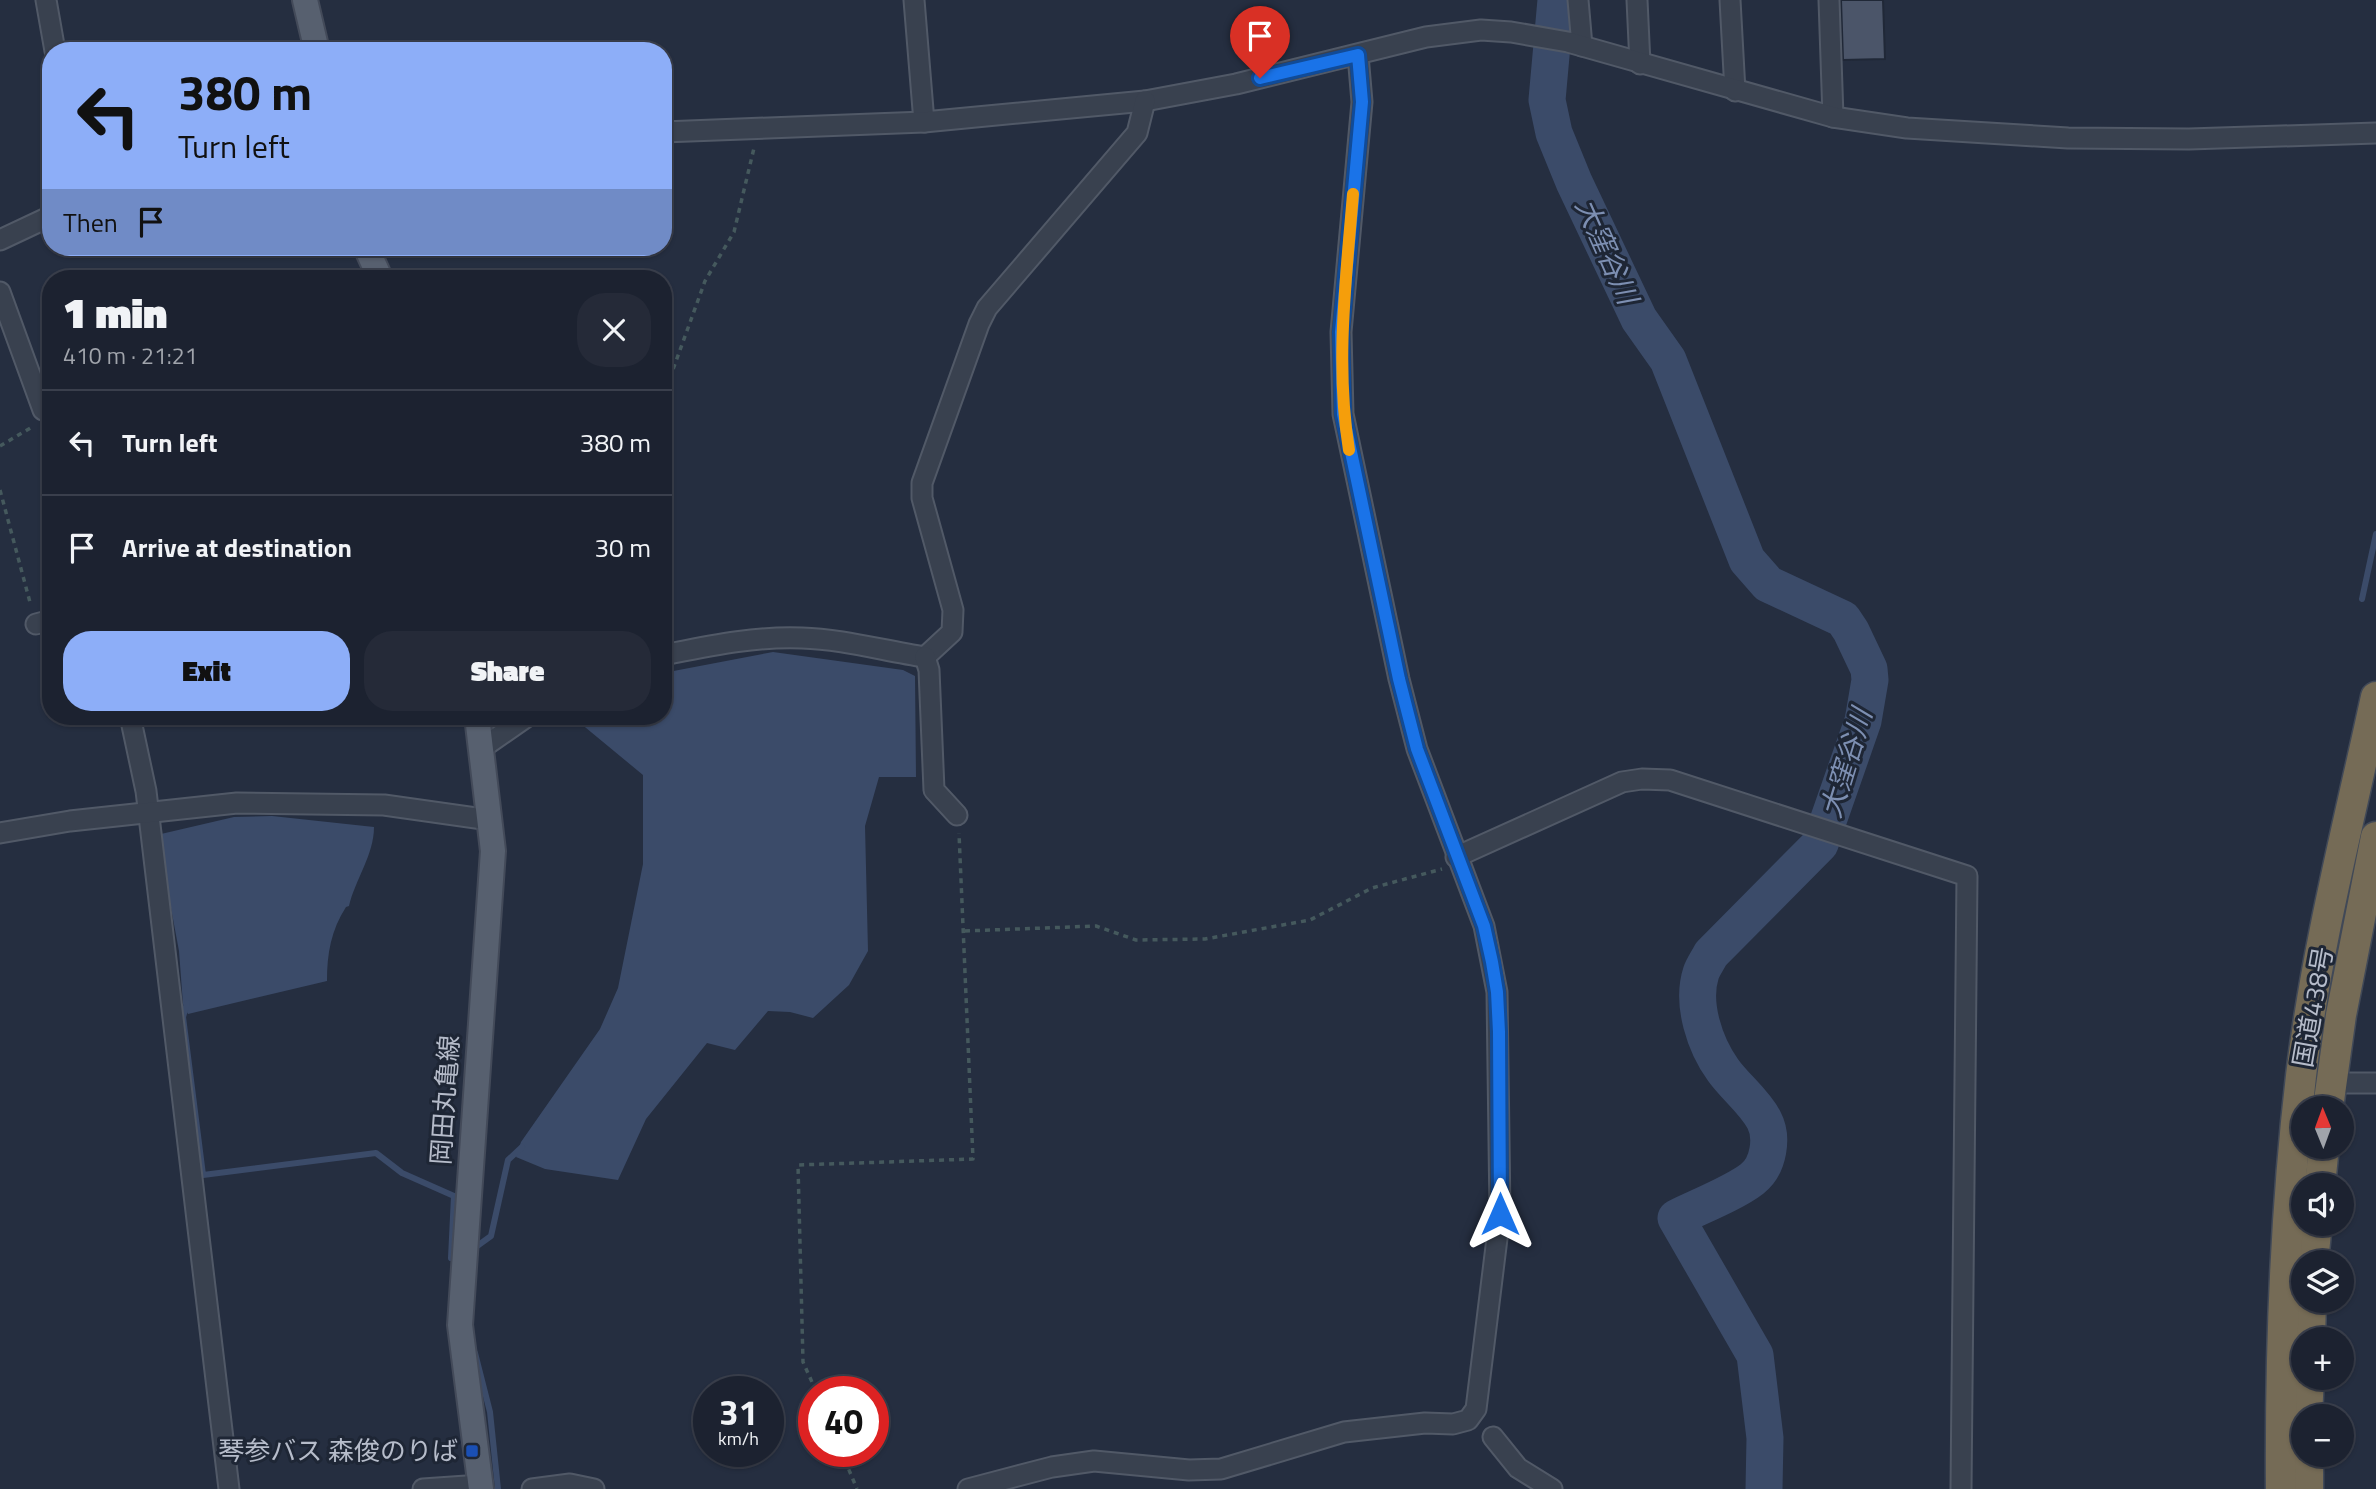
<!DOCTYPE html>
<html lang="en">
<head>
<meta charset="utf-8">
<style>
  :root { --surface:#1c2230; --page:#252a38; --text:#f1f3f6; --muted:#a0a4ab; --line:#3a3f4c; --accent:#8daef8 }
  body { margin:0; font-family:"Titillium Web","Noto Sans JP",sans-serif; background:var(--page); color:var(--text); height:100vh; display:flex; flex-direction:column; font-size:26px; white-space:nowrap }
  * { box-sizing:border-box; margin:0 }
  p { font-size:23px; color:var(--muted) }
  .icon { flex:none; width:38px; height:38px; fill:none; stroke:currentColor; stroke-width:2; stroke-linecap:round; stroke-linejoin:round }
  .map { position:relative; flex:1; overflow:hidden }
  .sheet { position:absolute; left:42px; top:270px; width:630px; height:455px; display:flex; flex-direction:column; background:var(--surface); border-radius:28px; box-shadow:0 2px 5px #0004,0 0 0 2px var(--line) }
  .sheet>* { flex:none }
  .guide { position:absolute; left:42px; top:42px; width:630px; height:214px; border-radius:28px; box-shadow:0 2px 5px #0004,0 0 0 2px var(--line); background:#8daef8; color:#111; overflow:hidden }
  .needle { width:46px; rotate:359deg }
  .fabs { position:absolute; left:2291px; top:1096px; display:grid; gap:14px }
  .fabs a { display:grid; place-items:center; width:63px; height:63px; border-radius:50%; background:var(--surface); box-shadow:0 2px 5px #0004,0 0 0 2px var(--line); font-size:35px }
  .speed { position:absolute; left:693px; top:1376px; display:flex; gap:14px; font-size:35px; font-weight:700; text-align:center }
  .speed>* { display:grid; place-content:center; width:91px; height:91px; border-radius:50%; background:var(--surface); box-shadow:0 2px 5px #0004,0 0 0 2px var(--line); line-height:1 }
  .speed small { font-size:18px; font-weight:400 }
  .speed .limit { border:10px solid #d22; background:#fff; color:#111 }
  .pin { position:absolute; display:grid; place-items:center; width:60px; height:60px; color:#fff; margin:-72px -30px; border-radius:50% 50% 50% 0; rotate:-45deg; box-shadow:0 0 7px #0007 }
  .pin .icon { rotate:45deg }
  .me { position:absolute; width:77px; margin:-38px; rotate:0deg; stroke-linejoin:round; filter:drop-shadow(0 0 5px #0008) }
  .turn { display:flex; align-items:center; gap:24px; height:147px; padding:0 21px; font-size:32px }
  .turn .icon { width:91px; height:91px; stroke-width:2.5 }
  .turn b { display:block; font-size:49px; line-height:60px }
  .then { display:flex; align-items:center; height:66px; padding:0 21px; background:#0003; gap:14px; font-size:26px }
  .round { display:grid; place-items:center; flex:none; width:74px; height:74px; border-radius:28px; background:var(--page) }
  .overview { display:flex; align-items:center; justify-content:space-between; height:119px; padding:0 21px }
  h1 { font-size:42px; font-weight:800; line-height:52px }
  .button { display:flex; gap:14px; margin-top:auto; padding:14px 21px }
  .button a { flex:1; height:80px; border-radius:28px; background:var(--accent); color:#111; font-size:28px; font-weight:800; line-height:80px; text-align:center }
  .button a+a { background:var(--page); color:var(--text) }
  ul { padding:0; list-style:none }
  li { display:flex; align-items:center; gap:21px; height:105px; padding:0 21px; border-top:2px solid var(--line) }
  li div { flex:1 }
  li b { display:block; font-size:26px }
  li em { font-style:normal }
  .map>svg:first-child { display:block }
  .water { fill:#3b4b69 }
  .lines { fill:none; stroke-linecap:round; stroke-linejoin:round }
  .stream { stroke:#3b4b69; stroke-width:6 }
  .river { stroke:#3b4b69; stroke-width:37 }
  .building { fill:#4b5569; stroke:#202837; stroke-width:2 }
  .minor-casing { stroke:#515967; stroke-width:23 }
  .major-casing { stroke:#434a59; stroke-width:28 }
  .highway-casing { stroke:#414957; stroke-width:33 }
  .path { stroke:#45595d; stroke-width:3.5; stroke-dasharray:5 5; stroke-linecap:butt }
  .minor { stroke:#39414f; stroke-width:19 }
  .major { stroke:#57606f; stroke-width:24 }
  .highway { stroke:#756b56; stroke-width:30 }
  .route-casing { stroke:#114b97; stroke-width:18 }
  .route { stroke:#1a73e8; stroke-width:12 }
  .slow { stroke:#f59e0b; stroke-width:12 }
  .transit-dot { fill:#1a4fb4; stroke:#1e2635; stroke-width:2.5 }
  .labels { text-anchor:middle; stroke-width:6; stroke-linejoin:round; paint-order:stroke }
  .street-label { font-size:26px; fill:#b6bcca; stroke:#1e2635 }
  .poi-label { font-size:26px; fill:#b6bcca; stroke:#1e2635; text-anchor:end }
  .water-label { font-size:28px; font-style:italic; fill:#7d8fb2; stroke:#1e2635 }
</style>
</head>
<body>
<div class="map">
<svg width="2376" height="1489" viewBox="0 0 2376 1489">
  <rect width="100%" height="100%" fill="#252e40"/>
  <g class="water">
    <polygon points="773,652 903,670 915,676 916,777 879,777 865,826 868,951 849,985 813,1018 790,1012 768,1011 735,1050 707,1043 646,1119 618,1180 545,1169 516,1157 521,1142 600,1029 618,988 643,864 643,775 574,718 577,716 663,716 663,673"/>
    <path d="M272,816L374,827C374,855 355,880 349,906L346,907C331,930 327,954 327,981L188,1014L183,1004L179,951L158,838L161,834L234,817Z"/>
  </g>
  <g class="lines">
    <g class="stream">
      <polyline points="2362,599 2376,534"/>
      <polyline points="187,1003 183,1017 203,1175 376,1153 402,1173 454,1196 451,1258"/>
      <polyline points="473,1249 491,1236 508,1160 522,1147"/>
      <polyline points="475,1353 490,1412 498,1489"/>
    </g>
    <path class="river" d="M1556,0L1547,100L1554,133L1574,182L1639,319L1668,360L1747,560L1768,584L1843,619L1851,631L1869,669L1870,680L1863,721L1820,844L1711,954C1708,960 1703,967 1701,973C1691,1004 1705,1045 1723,1070C1735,1087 1754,1101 1764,1120C1773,1137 1769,1166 1752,1179C1734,1193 1698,1207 1676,1218L1755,1355L1765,1438L1764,1489"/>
  </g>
  <polygon class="building" points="1841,0 1883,0 1885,59 1843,60"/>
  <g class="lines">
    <defs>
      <g id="minor">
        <polyline points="46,0 55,51"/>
        <polyline points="914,0 924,122"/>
        <polyline points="1578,0 1582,46"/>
        <polyline points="1637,0 1640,64"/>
        <polyline points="1730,0 1735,91"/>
        <polyline points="1829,0 1833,117"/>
        <polyline points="663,132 924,122 1145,101 1236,84 1426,37 1481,30 1511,32 1568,42 1833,117 1907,128 2068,138 2189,139 2376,133"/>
        <polyline points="0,240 51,216"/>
        <polyline points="0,292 43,410"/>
        <polyline points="36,624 51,620"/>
        <path d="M663,655C709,646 755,636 802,638C843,639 884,651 925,657"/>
        <polyline points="925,657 952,632 953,610 922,498 922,483 979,324 987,308 1137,133 1145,101"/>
        <polyline points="925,657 929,670 934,790 957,815"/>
        <polyline points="130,716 146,791 229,1489"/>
        <polyline points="482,748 528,716"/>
        <polyline points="0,833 70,821 237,803 384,805 490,820"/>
        <polyline points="1456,857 1622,782 1642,779 1670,780 1967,876 1961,1489"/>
        <polyline points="2330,1083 2376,1083"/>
        <polyline points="1493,1437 1518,1468 1552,1489"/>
        <polyline points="423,1489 481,1485"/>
        <polyline points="532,1489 570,1484 594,1489"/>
        <polyline points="968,1489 1052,1467 1094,1461 1189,1470 1221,1469 1344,1432 1425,1423 1453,1424 1468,1420 1476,1409 1500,1214 1497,992 1484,926 1417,749 1399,679 1343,414 1341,332 1362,102 1358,55"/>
      </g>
      <g id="major">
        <polyline points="305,0 317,51"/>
        <polyline points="366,247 380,278"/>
        <polyline points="477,716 493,851 460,1325 481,1489"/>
      </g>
      <g id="highway">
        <polyline points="2328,1108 2341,1015 2376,837"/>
        <polyline points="2320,1185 2324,1146"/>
        <polyline points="2313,1262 2317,1223"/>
        <polyline points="2310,1339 2311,1300"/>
        <polyline points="2307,1416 2309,1377"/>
        <polyline points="2308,1454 2308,1489"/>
        <path d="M2281,1489C2280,1352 2285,1213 2301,1076C2316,949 2349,822 2376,697"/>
      </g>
    </defs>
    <use href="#minor" class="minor-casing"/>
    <use href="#major" class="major-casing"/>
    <use href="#highway" class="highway-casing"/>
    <g class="path">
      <polyline points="663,397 705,281 734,232 754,148"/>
      <polyline points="0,446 32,427"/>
      <polyline points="0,490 31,606"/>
      <polyline points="965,931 1096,926 1136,940 1205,939 1310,920 1372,888 1442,869"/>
      <polyline points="816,1391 803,1362 798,1165 973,1159 959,833"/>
      <polyline points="841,1451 857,1489"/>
    </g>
    <use href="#minor" class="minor"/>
    <use href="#major" class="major"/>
    <use href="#highway" class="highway"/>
  </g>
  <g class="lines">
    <defs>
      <polyline id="route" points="1260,78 1358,55 1362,102 1341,332 1343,414 1399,679 1417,749 1484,926 1492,962 1497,992 1499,1032 1500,1214"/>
    </defs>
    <use href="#route" class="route-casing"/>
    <use href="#route" class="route"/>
    <path class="slow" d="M1349,450C1335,364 1346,280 1353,194"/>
  </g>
  <rect class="transit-dot" x="465" y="1444" width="14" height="14" rx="3.5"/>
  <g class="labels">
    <g class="street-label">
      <text transform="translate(2313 1007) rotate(-80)" y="9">国道438号</text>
      <text transform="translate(445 1100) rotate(-86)" y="9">岡田丸亀線</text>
    </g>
    <g class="poi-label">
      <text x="458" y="1460">琴参バス 森俊のりば</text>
    </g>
    <g class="water-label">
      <text transform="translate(1607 251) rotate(66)" y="10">大窪谷川</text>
      <text transform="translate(1846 763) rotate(-73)" y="10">大窪谷川</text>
    </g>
  </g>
</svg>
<div class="fabs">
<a><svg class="needle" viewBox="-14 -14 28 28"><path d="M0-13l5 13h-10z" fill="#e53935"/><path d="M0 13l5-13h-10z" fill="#a0a4ab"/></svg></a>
<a><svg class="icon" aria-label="sound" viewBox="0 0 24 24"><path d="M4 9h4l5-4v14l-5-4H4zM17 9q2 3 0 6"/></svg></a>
<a><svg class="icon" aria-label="layers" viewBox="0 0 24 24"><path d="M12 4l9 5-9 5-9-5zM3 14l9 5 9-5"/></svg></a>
<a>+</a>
<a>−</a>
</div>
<div class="speed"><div>31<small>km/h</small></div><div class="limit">40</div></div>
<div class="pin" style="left:1260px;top:78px;background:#d93025"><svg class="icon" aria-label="arrive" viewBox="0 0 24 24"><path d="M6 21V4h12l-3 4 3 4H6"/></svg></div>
<svg class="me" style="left:1500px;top:1214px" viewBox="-20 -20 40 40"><path d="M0-17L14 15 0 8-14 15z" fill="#1a73e8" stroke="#fff" stroke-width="4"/></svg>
<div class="guide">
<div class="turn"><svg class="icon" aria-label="left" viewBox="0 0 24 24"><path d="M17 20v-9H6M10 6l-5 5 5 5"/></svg><div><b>380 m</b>Turn left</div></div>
<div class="then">Then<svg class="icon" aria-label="arrive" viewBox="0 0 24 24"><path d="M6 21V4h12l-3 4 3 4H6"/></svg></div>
</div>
<section class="sheet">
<div class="overview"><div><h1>1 min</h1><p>410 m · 21:21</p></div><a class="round"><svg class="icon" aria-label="close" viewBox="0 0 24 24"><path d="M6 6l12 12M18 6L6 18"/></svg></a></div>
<ul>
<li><svg class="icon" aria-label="left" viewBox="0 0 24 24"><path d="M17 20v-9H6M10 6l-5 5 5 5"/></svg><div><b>Turn left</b></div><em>380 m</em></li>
<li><svg class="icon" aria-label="arrive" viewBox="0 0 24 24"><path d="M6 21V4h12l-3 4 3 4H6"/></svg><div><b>Arrive at destination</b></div><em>30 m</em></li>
</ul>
<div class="button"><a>Exit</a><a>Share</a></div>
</section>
</div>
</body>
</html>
